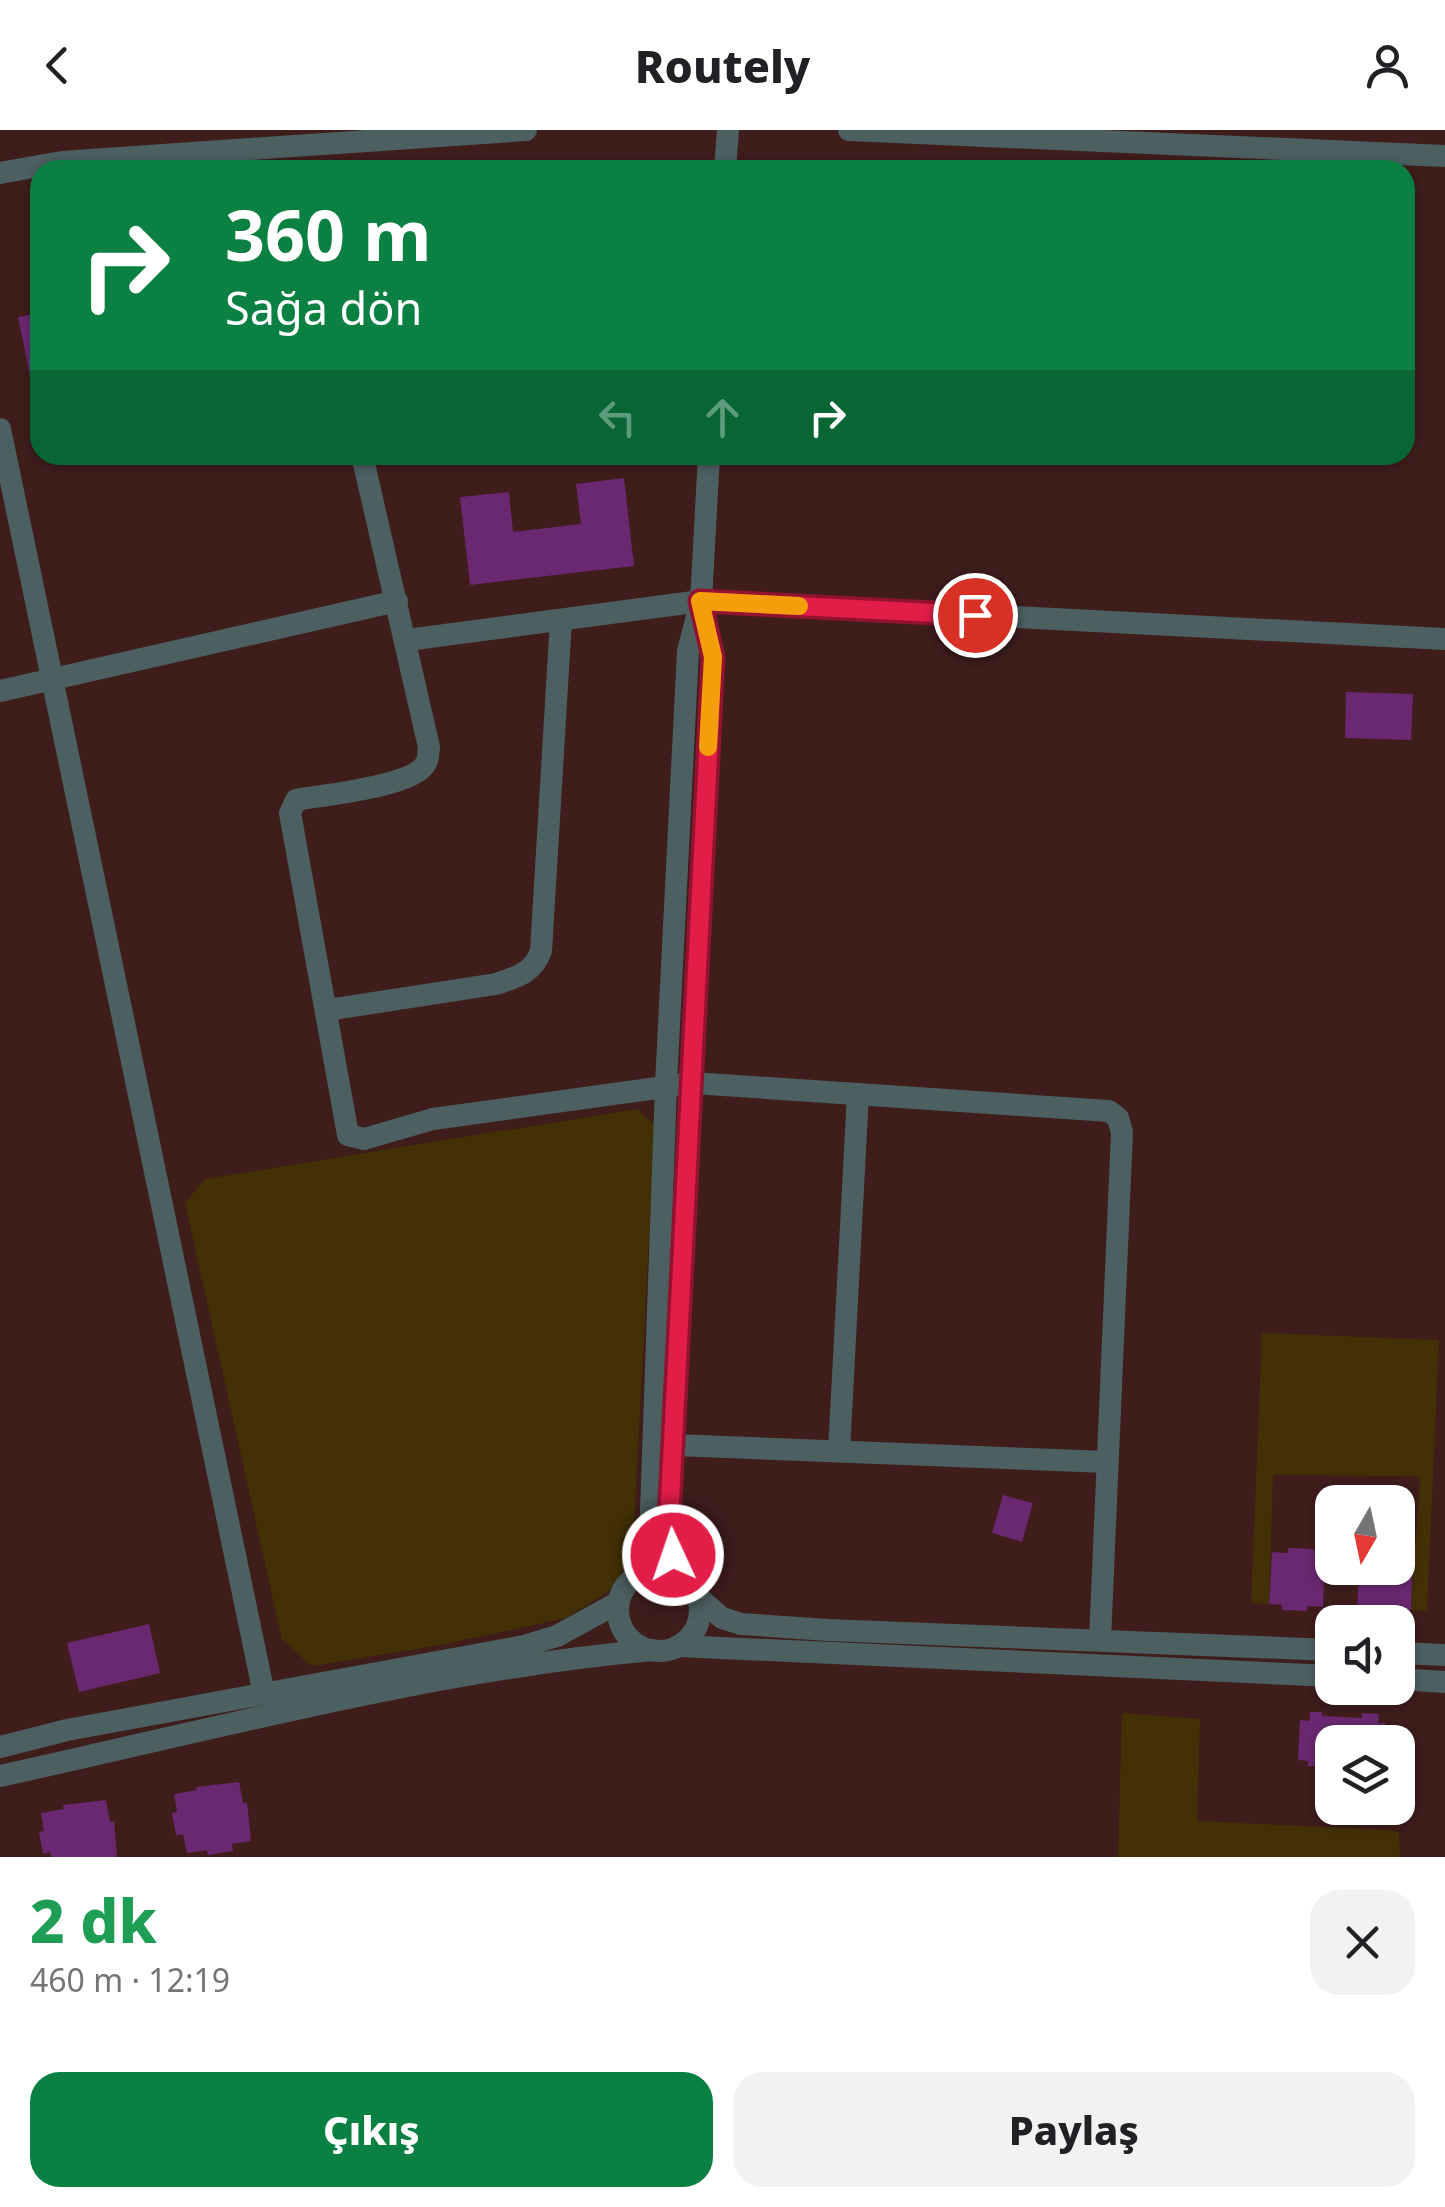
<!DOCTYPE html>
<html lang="tr">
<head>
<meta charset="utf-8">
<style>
  :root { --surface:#fff; --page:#f2f2f2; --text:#202124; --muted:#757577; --accent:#0b8043 }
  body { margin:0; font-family:"Noto Sans",sans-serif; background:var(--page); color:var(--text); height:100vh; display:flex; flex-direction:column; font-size:38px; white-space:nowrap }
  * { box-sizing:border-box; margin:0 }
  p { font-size:32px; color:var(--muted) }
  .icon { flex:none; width:55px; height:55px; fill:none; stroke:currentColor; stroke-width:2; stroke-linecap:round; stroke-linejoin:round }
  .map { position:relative; height:1727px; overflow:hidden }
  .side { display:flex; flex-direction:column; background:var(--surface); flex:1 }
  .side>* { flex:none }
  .top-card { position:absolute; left:30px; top:30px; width:1385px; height:305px; border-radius:30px; box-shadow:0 2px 8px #0004; background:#0b8043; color:#fff; overflow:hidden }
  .needle { width:65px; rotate:189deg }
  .controls { position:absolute; left:1315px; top:1355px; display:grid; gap:20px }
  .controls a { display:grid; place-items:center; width:100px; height:100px; border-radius:20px; background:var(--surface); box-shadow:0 2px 8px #0004; font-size:50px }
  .pin { position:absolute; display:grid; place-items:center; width:85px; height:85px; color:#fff; margin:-42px; border:5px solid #fff; border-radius:50%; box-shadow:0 2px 10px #0007 }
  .me { position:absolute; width:110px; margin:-55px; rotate:357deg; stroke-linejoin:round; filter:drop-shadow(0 0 8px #0008) }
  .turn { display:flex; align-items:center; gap:35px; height:210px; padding:0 30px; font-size:45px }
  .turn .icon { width:130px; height:130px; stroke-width:2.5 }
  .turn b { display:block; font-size:70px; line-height:85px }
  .lanes { display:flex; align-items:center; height:95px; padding:0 30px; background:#0003; justify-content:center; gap:50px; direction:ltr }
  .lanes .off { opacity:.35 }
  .round { display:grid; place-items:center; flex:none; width:105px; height:105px; border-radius:30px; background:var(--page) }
  .summary { display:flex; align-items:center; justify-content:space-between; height:170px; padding:0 30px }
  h1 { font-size:60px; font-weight:800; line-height:75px; color:#1e9e55 }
  .button { display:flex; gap:20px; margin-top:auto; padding:20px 30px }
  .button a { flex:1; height:115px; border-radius:30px; background:var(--accent); color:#fff; font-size:40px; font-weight:800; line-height:115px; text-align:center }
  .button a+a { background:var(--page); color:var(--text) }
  header { display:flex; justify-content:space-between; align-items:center; height:130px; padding:0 30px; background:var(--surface); font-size:45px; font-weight:800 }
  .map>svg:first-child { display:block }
  .green { fill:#423006 }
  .building { fill:#692870 }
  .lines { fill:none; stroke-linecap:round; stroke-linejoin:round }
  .minor { stroke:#4c5f61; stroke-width:22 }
  .route-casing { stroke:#92132f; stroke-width:25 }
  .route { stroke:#e11d48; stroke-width:18 }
  .slow { stroke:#f59e0b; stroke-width:18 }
</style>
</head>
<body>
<header><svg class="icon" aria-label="back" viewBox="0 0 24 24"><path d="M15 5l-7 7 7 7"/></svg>Routely<svg class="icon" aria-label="person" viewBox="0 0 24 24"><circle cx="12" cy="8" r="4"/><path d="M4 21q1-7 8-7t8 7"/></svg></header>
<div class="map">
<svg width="1445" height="1727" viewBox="0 0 1445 1727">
  <rect width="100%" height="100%" fill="#3e1d1b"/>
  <g class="green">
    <polygon points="637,979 655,995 633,1414 616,1456 566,1488 441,1515 312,1536 282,1510 185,1073 205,1049"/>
    <polygon points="1262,1203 1439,1210 1427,1481 1411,1480 1420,1346 1273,1345 1269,1474 1251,1473"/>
    <polygon points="1122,1583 1200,1589 1197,1691 1390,1700 1399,1702 1400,1727 1118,1727"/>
  </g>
  <g class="building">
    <polygon points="40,183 40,286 38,286 18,187"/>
    <polygon points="624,348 634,436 470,455 460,367 509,362 513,402 581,394 576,354"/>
    <polygon points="1346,562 1413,564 1411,610 1345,608"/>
    <polygon points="1003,1365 1033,1373 1022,1412 992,1403"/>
    <polygon points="1288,1418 1314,1419 1314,1423 1325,1424 1323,1477 1307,1476 1307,1481 1282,1480 1282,1475 1269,1474 1272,1422 1288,1423"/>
    <polygon points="1398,1422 1402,1422 1402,1427 1413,1427 1411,1480 1395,1480 1395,1485 1370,1483 1371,1479 1357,1478 1359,1438 1398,1438"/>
    <polygon points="149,1494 160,1543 79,1562 67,1513"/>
    <polygon points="1310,1582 1322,1582 1322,1586 1362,1588 1362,1583 1379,1584 1378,1593 1385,1593 1384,1612 1332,1612 1332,1637 1308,1636 1308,1631 1298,1630 1300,1590 1309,1591"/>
    <polygon points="239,1652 243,1673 247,1672 251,1711 232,1714 233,1721 208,1725 207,1720 187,1723 183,1704 176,1705 172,1683 177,1682 174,1664 197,1660 196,1657"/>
    <polygon points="106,1670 110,1692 114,1691 117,1727 51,1727 50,1722 43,1724 39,1702 44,1701 41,1683 64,1679 63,1675"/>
  </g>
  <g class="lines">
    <g class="minor">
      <polyline points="849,0 1445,26"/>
      <polyline points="725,40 728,0"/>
      <polyline points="0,43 62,32 526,0"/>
      <polyline points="0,299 264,1564"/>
      <path d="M362,325L429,617C428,622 429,628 426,633C414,657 322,665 296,670L290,683L348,1005L364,1009L433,989L693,953L1109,981L1118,988L1122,1002L1100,1510"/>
      <polyline points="701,471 709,325"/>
      <polyline points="407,510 701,471 1445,509"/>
      <polyline points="0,561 397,471"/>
      <path d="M327,880L496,854C517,847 533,843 541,821L561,490"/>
      <polyline points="674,1315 1107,1332"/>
      <polyline points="839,1321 858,964"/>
      <circle cx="659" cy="1480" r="41"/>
      <polyline points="631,1450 647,1425 650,1409 666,954 688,521 701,471 713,527 669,1390 673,1425 683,1446"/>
      <polyline points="699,1468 722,1488 741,1494 828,1500 1332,1520"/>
      <polyline points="678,1516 1332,1546"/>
      <polyline points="1398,1523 1445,1525"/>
      <polyline points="1398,1549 1445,1552"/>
      <polyline points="0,1617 67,1600 524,1516 557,1506 619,1472"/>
      <path d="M0,1646C215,1599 432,1540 652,1520"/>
    </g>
  </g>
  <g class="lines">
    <defs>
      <polyline id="route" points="673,1425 669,1390 713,527 700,471 975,485"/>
    </defs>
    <use href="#route" class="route-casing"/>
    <use href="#route" class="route"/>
    <polyline class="slow" points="708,617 713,527 700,471 799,476"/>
  </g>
</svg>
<div class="controls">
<a><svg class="needle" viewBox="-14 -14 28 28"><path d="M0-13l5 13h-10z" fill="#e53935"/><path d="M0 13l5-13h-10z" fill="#757577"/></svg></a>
<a><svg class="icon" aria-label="sound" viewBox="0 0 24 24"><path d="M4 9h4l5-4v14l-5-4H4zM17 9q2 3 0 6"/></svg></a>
<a><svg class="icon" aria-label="layers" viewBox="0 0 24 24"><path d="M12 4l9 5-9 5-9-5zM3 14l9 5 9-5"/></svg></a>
</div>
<div class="pin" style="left:975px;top:485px;background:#d93025"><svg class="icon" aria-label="arrive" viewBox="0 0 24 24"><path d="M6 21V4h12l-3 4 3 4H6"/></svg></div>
<svg class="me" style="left:673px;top:1425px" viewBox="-20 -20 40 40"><circle r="17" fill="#e11d48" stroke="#fff" stroke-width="3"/><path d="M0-11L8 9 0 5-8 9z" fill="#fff"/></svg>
<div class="top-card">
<div class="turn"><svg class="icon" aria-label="right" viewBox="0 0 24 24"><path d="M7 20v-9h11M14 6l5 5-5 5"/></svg><div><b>360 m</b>Sağa dön</div></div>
<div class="lanes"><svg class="icon off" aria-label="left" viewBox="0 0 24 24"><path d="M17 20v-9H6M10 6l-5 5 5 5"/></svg><svg class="icon off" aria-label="ahead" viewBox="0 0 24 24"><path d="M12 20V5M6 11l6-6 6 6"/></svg><svg class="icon" aria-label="right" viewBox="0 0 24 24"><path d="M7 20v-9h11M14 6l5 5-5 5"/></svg></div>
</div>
</div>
<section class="side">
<div class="summary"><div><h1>2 dk</h1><p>460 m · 12:19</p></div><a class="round"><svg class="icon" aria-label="close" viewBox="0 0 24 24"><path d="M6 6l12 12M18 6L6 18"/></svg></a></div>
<div class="button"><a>Çıkış</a><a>Paylaş</a></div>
</section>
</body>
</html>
